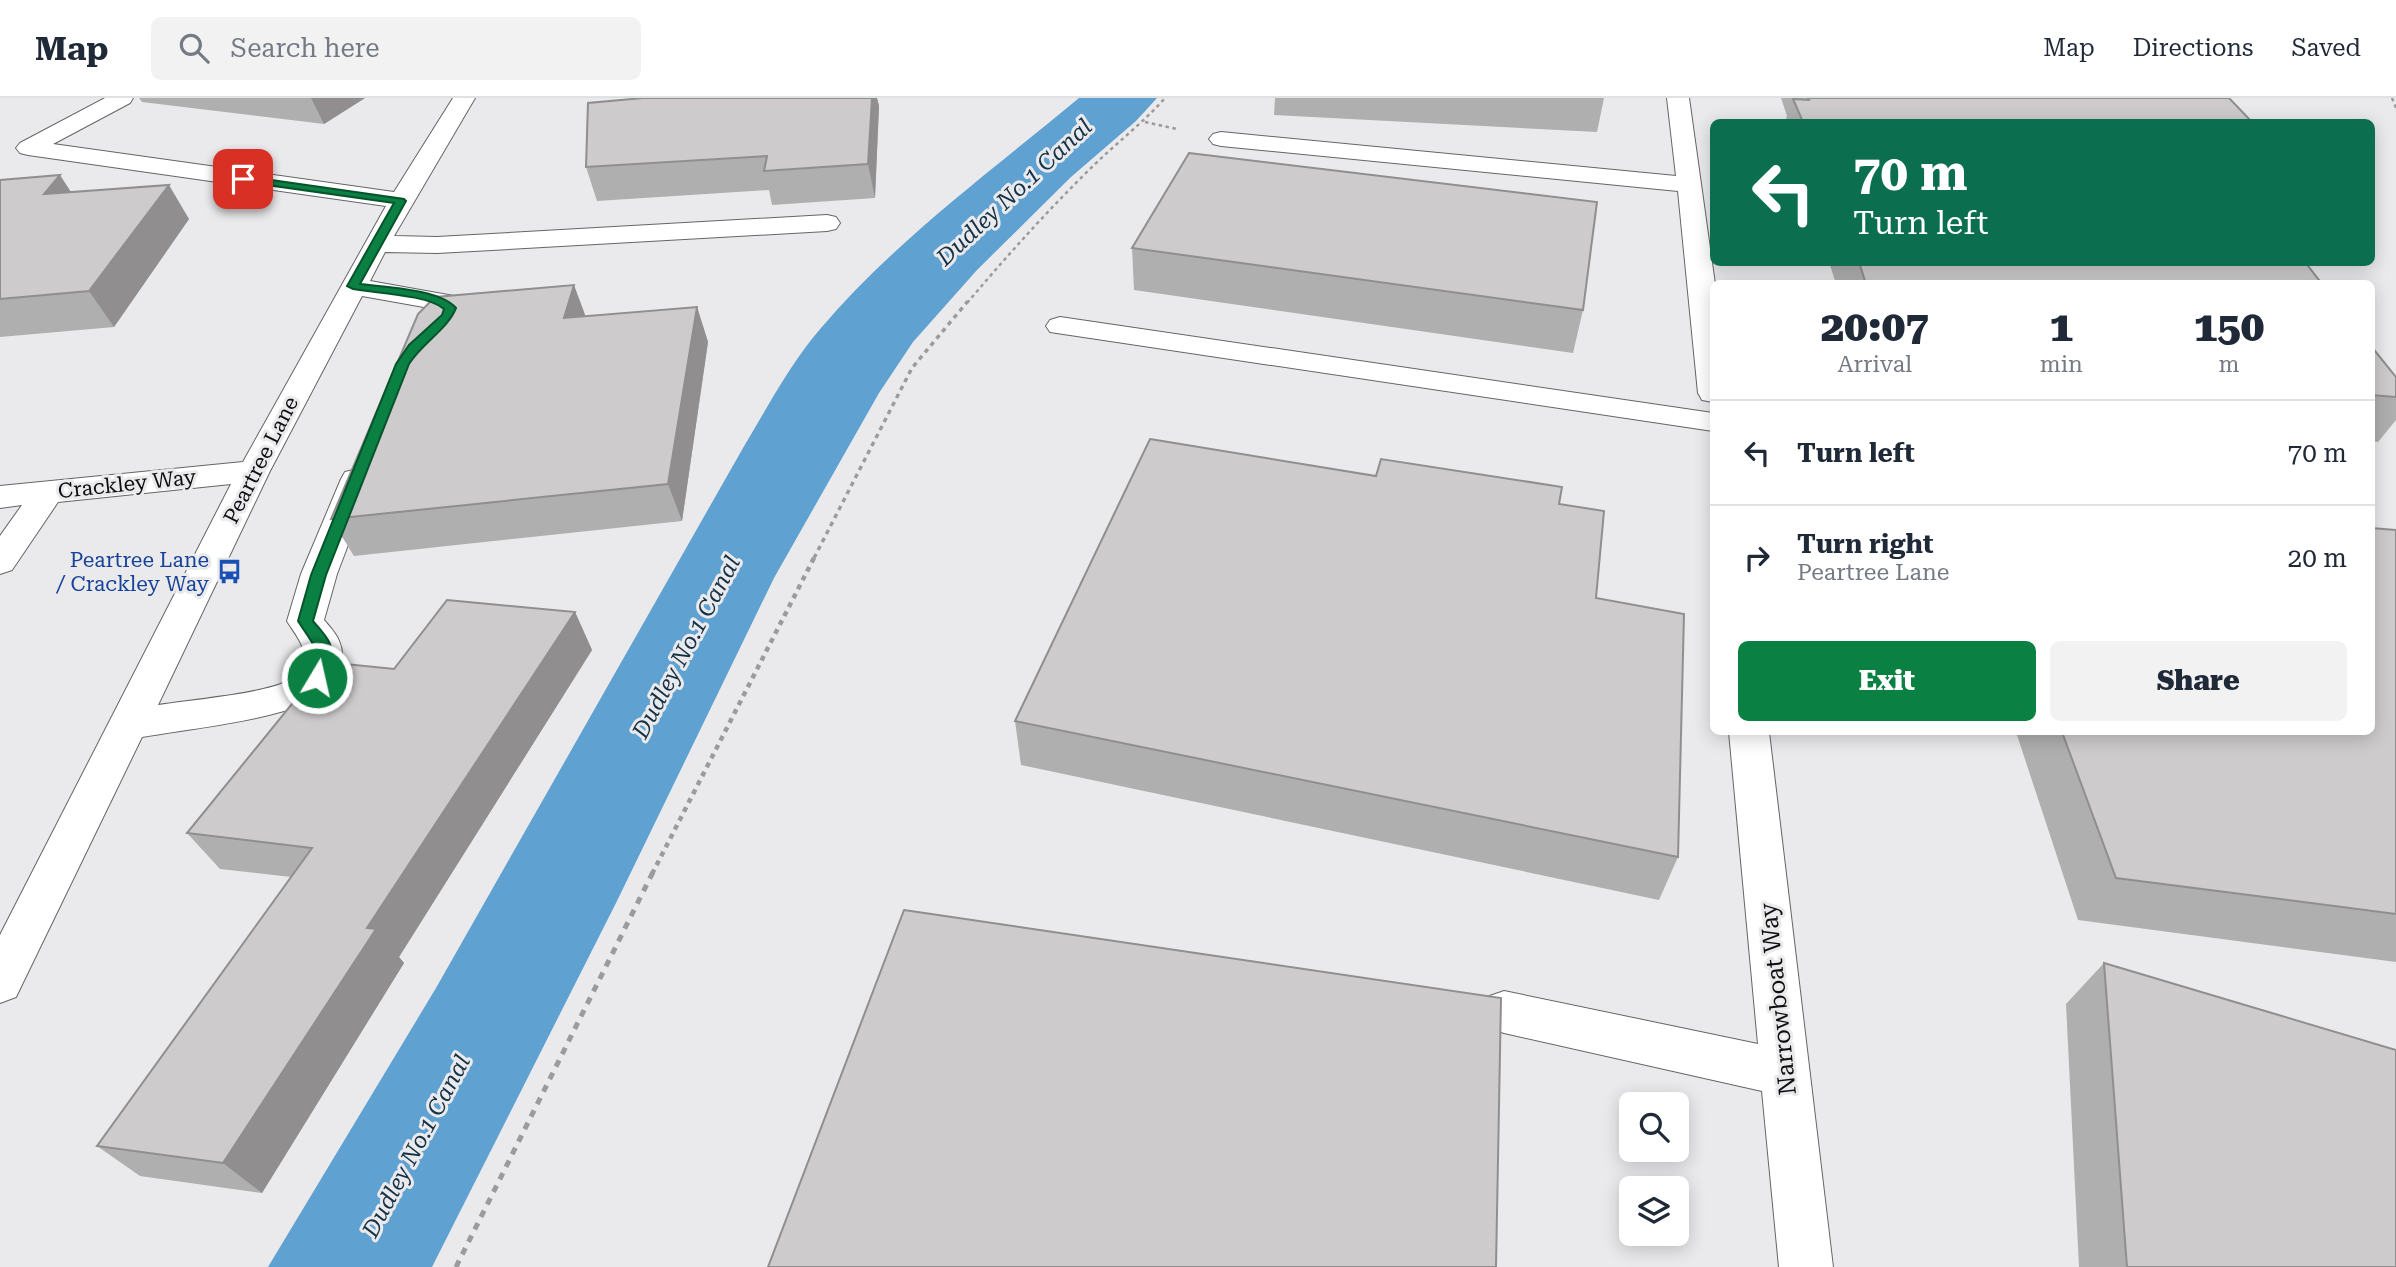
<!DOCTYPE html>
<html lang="en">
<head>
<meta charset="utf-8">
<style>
  :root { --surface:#fff; --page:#f2f2f3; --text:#1f2937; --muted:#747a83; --line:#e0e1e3; --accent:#0b8043 }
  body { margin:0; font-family:"Roboto Serif",serif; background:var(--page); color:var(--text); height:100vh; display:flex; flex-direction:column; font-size:26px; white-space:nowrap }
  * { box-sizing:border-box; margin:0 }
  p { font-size:23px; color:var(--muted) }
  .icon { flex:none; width:38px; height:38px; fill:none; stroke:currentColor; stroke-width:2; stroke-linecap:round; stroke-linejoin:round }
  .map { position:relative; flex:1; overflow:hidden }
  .details { position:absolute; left:1710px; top:182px; width:665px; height:455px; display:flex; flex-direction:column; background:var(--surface); border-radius:10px; box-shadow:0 4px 18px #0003 }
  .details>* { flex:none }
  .top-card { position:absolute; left:1710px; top:21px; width:665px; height:147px; border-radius:10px; box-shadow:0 4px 18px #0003; background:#0b6e4f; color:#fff; overflow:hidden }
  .fabs { position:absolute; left:1619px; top:994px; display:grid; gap:14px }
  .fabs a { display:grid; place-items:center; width:70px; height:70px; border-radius:10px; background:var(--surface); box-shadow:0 4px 18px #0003; font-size:35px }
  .pin { position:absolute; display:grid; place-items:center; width:60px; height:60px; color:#fff; margin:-30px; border-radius:14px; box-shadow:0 4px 10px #0006 }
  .me { position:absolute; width:77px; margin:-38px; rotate:9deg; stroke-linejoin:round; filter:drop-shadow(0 0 5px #0008) }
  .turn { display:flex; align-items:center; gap:24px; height:147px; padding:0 28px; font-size:32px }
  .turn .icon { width:91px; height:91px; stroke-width:2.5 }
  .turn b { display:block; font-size:49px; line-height:60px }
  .eta { display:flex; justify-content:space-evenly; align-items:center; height:119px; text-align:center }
  .eta b { font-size:42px; font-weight:800; line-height:49px }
  .primary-button { display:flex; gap:14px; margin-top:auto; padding:14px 28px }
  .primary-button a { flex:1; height:80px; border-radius:10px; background:var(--accent); color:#fff; font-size:28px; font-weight:800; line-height:80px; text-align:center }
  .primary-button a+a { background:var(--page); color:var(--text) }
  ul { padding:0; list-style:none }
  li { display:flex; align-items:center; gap:21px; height:105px; padding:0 28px; border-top:2px solid var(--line) }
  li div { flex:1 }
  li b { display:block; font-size:26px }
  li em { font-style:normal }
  header { display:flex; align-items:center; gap:42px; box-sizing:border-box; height:98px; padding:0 35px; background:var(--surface); border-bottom:2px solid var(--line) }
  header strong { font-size:33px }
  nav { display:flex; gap:38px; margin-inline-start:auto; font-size:24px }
  .search { width:490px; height:63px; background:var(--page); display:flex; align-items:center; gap:18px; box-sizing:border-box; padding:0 24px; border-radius:10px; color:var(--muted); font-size:26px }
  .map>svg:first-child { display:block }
  .water { fill:#5fa1d1 }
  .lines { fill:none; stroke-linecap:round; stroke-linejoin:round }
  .minor-casing { stroke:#646566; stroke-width:2 }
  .path-far3 { stroke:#9b9b9c; stroke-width:2.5; stroke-dasharray:3.5 3.5; stroke-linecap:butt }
  .path-far2 { stroke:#9b9b9c; stroke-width:3.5; stroke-dasharray:4.5 4.5; stroke-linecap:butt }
  .path-far1 { stroke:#9b9b9c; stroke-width:4.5; stroke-dasharray:5 5; stroke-linecap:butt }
  .path { stroke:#9b9b9c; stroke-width:5; stroke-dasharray:7 7; stroke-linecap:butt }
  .minor { fill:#fff; fill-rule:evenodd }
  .wall { fill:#b0afaf }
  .shaded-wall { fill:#908e8f }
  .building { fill:#cdcbcc; stroke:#908e8f; stroke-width:2 }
  .route { fill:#0b8043; stroke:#07532c; stroke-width:2 }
  .labels { text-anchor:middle; stroke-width:6; stroke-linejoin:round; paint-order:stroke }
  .street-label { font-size:21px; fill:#0e0e0e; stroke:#eaeaec }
  .transit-label { font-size:21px; fill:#164399; stroke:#eaeaec; text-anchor:end }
  .water-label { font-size:23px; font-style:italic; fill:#143145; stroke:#eaeaec }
  .near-street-label { font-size:24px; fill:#0e0e0e; stroke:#eaeaec }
</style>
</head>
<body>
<header>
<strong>Map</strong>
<div class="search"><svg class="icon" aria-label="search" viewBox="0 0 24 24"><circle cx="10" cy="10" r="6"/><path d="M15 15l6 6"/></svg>Search here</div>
<nav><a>Map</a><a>Directions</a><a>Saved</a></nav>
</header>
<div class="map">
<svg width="2396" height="1169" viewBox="0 0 2396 1169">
  <rect width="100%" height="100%" fill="#eaeaec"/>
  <path class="water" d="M1079,0H1157L1136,23L1071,79L977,172L913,244L879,295L774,480L616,805L432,1169H268L436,890L743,350C767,310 790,266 821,230C895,143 991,73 1079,0Z"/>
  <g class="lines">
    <defs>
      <g id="minor">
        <path d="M105,0H133L130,5L53,46L394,94L453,0H475L394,138L437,139L827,117L836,119L840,125L836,131L827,133L437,155L385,154L370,183L454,198L464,210C458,229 442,243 422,238L418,232L434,215L435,211L362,198L270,373L158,607C189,602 262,596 288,583C296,579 302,571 304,562C306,547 294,535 287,523L301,476L341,381L345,374L357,371L369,374L373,381L337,476L324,522C329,528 336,535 339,543C349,565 333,592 315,603C306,608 294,610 284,613C238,626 190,631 142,639L16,899L0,905V837L231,386L58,404L12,472L0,476V438L22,407L0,410V388L243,364L386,108L28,57L20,55L16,50L20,45Z"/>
        <polygon points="1667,0 1689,0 1715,186 1713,304 1702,302 1698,295 1678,93 1221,48 1213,46 1209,41 1213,36 1221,34 1676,78"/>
        <polygon points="1060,219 1713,315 1713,333 1050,234 1046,228 1050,222"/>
        <polygon points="1729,634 1769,634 1833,1169 1779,1169 1762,993 1504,935 1487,929 1480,914 1487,899 1504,893 1758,946"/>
      </g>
    </defs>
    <use href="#minor" class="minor-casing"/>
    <g class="path-far3">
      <polyline points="2392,0 2396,10"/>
      <polyline points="1145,24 1177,31"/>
      <path d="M967,205C1007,158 1047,113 1091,70C1115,46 1142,26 1165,0"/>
    </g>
    <polyline class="path-far2" points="814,460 912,270 968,203"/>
    <polyline class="path-far1" points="652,776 815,458"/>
    <polyline class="path" points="456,1169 653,774"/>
    <use href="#minor" class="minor"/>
  </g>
  <g class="wall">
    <polygon points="139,0 365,0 324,26 142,4"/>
    <polygon points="643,0 877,0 879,8 875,100 772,107 769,92 597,103 586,69"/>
    <polygon points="1275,0 1604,0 1597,34 1274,17"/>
    <polygon points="1781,0 2229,0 2252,24 1785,24 1787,18"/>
    <polygon points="0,82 71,94 189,121 114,229 0,239"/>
    <polygon points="1132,150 1583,212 1573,255 1134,192"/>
    <polygon points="1829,164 2305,164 2322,186 1836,186"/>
    <polygon points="697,209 708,244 682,423 354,458 331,421 586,218"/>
    <polygon points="2371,248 2396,279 2396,322 2378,344 2371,343"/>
    <polygon points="1376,378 1559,406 1596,500 1678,759 1659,802 1021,667 1015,623"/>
    <polygon points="2396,432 2396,864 2078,822 2016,634 2371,634"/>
    <polygon points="575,514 592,552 399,859 404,865 262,1095 140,1078 97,1048 291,779 220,771 187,735 394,571"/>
    <polygon points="2104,865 2396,1169 2079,1169 2066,906"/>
  </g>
  <g class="shaded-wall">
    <polygon points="311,0 365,0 324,26"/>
    <polygon points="872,0 877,0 879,8 875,100 868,66"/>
    <polygon points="60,77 82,111 44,96"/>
    <polygon points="169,87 189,121 114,229 89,193"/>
    <polygon points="574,187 587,222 564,220"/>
    <polygon points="697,209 708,244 682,423 668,386"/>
    <polygon points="575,514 592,552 399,859 404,865 262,1095 223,1065 367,830"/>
  </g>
  <g class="building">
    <polygon points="643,0 872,0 868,66 764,73 767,58 586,69 588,5"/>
    <polygon points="1808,0 2229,0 2252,24 1803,24 1793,1 1809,2"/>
    <polygon points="1189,55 1597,104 1583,212 1132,150"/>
    <polygon points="60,77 44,96 169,87 89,193 0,201 0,82"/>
    <polygon points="1859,164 2305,164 2322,186 1866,186"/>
    <polygon points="574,187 564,220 697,209 668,386 331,421 418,216 435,199"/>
    <polygon points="2371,248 2396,279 2396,299 2371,297"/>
    <polygon points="1150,341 1376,378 1381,361 1562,389 1559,406 1604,413 1596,500 1684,516 1678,759 1015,623"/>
    <polygon points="2371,430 2396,432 2396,816 2116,780 2062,634 2371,634"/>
    <polygon points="447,502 575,514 367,830 376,831 223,1065 97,1048 312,750 187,735 326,564 394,571"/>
    <polygon points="904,812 1501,900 1496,1169 768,1169"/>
    <polygon points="2104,865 2396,952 2396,1169 2127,1169"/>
  </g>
  <path class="route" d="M243,78L404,101L406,103L360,186C385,189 440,191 456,210C447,232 422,245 409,266L326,477L313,523C318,529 327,538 330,546C334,557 329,582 317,586L309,580C320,547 315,550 298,523L311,477L396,266L409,247L442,217L444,211C429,197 375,195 353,191L347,188L394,105L239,83V79Z"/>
  <defs>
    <symbol id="bus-bare" viewBox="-9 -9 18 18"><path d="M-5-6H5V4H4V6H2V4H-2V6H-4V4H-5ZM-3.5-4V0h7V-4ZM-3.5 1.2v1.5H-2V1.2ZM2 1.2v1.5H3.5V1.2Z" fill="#1a4fb4" stroke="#eaeaec" stroke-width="2.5" paint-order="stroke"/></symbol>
  </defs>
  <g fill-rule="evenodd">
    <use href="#bus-bare" x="212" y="456" width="35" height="35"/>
  </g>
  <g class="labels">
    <g class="street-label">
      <text transform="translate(261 362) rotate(-63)" y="7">Peartree Lane</text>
      <text transform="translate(127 386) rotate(-6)" y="7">Crackley Way</text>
    </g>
    <g class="transit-label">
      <text x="209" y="469">Peartree Lane<tspan x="209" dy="24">/ Crackley Way</tspan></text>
    </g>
    <g class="water-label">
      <text transform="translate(1014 94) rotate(-43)" y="8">Dudley No.1 Canal</text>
      <text transform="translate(686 549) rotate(-62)" y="8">Dudley No.1 Canal</text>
      <text transform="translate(416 1048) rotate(-62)" y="8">Dudley No.1 Canal</text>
    </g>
    <g class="near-street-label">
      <text transform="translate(1778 901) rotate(-96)" y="8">Narrowboat Way</text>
    </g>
  </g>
</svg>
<div class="fabs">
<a><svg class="icon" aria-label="search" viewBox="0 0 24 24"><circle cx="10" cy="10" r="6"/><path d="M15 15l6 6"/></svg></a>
<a><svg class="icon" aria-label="layers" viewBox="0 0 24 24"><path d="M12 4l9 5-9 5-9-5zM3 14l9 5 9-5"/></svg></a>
</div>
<div class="pin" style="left:243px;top:81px;background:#d93025"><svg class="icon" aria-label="arrive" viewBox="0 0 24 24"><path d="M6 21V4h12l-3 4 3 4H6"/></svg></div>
<svg class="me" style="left:317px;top:580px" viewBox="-20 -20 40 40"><circle r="17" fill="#0b8043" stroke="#fff" stroke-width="3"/><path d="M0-11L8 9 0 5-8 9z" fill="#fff"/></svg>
<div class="top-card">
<div class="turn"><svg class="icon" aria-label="left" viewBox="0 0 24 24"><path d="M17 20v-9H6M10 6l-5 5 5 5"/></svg><div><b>70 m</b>Turn left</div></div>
</div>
<section class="details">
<div class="eta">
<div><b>20:07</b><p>Arrival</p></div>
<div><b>1</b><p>min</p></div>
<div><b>150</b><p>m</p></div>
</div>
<ul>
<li><svg class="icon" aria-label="left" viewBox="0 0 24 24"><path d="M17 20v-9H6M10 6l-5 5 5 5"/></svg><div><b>Turn left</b></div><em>70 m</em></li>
<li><svg class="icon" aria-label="right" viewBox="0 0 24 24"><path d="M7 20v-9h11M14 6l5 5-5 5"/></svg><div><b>Turn right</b><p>Peartree Lane</p></div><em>20 m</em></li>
</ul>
<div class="primary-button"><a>Exit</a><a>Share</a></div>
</section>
</div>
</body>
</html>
